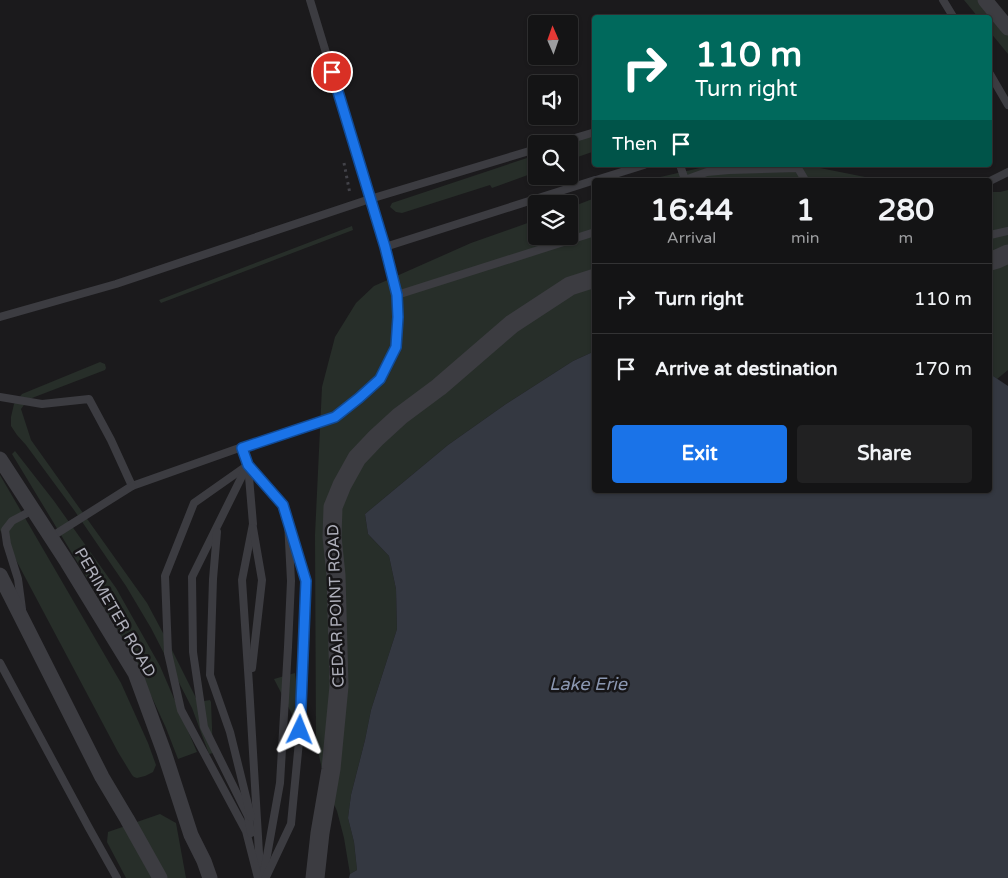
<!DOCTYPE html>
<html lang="en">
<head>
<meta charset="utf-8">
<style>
  :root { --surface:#141415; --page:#212122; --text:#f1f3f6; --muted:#9d9ea0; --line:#333334; --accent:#1a73e8 }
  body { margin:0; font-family:"Varela Round",sans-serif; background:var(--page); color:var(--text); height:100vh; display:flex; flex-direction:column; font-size:19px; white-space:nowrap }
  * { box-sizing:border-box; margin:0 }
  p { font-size:16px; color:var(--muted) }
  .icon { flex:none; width:28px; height:28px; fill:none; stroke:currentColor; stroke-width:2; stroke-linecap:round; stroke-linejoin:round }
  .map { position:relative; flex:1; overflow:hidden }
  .details { position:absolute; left:592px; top:178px; width:400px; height:315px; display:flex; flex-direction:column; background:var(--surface); border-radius:5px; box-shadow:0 1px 4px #0004,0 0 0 1px var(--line) }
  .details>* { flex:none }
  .hud { position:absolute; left:592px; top:15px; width:400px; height:152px; border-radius:5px; box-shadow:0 1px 4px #0004,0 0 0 1px var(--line); background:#00695c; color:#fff; overflow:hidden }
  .needle { width:32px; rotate:358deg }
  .fabs { position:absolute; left:528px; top:15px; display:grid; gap:10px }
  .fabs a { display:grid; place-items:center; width:50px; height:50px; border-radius:5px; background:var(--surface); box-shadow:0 1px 4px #0004,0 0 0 1px var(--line); font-size:25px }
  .pin { position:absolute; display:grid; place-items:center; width:42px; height:42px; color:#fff; margin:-21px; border:2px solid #fff; border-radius:50%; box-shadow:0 1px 5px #0007 }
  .me { position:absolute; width:55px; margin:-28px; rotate:2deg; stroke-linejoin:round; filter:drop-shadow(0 0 4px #0008) }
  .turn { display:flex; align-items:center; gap:18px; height:105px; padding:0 20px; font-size:22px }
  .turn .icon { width:65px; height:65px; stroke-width:2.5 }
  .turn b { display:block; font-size:35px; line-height:42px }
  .then { display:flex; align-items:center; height:48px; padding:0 20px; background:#0003; gap:10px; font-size:19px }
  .eta { display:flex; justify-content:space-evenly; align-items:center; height:85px; text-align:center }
  .eta b { font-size:30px; font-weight:700; line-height:35px }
  .action { display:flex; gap:10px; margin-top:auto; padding:10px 20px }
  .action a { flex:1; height:58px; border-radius:5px; background:var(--accent); color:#fff; font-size:20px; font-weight:700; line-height:58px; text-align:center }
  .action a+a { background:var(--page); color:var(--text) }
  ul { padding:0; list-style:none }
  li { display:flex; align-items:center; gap:15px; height:70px; padding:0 20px; border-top:1px solid var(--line) }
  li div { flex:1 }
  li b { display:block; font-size:19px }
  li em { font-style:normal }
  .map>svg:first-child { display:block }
  .green { fill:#272e29 }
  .water { fill:#343841 }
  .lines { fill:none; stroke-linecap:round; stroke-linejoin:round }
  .path { stroke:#424248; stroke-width:3; stroke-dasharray:2.5 4; stroke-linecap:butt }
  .service { stroke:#3c3c41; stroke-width:8 }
  .minor { stroke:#3c3c41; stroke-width:15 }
  .tertiary { stroke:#3c3c41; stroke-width:19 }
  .route-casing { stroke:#114b97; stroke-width:12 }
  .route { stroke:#1a73e8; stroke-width:9 }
  .labels { text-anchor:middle; stroke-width:5; stroke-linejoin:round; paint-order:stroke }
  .street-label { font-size:16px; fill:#aeafba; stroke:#161517 }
  .water-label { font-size:18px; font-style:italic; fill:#8a96b0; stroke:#161517 }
</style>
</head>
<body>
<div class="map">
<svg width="1008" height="878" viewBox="0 0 1008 878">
  <rect width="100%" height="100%" fill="#1b1a1c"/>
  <g class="green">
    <polygon points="964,0 982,0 1008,32 1008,54 990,32 990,18 978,17"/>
    <polygon points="595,134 595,151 569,160 569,144"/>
    <polygon points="536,155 536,172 492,188 490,185 402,213 396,212 390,207 392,203"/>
    <polygon points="713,165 805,165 880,180 647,180"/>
    <polygon points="1008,190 1008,370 997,379 990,374 990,192 1000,192"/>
    <polygon points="595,198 595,351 573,361 506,404 448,445 365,514 368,534 389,556 396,589 397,629 371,710 365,740 351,795 348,818 354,842 357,870 350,874 344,838 337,811 326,787 316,742 315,535 322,387 335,337 356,303 374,286 471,243 536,220 536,236 569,236 569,208"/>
    <polygon points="352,226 353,230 161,303 159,300"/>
    <polygon points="100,362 105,364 106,368 105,370 32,398 27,401 21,409 31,440 147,603 171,648 198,702 210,700 211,702 213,753 209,754 192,708 151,628 126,586 74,510 26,445 17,435 11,426 11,417 14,404 22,394"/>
    <polygon points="15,451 54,501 116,588 160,666 197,752 178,759 166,728 143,678 90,583 12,454"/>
    <polygon points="0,475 121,683 148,743 156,765 153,772 145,776 137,778 134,777 132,775 118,752 0,530"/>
    <polygon points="295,673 302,726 298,726 274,679"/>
    <polygon points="160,814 176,823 186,878 126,878 107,842 108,832"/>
  </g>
  <polygon class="water" points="595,351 595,490 990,490 990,374 1008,386 1008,878 349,878 350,874 357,870 354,842 348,818 351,795 365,740 371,710 397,629 396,589 389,556 368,534 365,514 448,445 506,404 573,361"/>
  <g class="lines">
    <polyline class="path" points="344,163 350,194"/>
    <g class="service">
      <polyline points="943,0 954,18"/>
      <polyline points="990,74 1008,105"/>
      <polyline points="555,144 595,132"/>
      <polyline points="680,165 685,180 707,172 729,170 798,168 805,180"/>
      <polyline points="596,180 644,165"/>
      <polyline points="990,181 1008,172"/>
      <polyline points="990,235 1008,231"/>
      <polyline points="385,247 595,180"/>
      <polyline points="397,295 595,232"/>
      <polyline points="0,317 116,284 370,199 536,149"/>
      <polyline points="0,397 42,404 89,399 111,440 132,486 242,447 335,417 359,398 380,379 396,347 398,317 397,295 385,247 310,0"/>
      <polyline points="242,447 248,465 253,524 242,580 249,685 260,870"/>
      <polyline points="248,465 194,503 165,576 168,653 181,710 246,831 258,878"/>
      <polyline points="248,465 283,505 288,521 291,581 288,647 280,783 263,878"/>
      <polyline points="247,466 192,577 193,652 204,727 248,816 251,833"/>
      <polyline points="217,532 213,579 210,675 230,732 251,817"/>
      <polyline points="51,537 132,486"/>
      <polyline points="22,609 18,579 7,544 5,530 12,521 33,510"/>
      <polyline points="0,663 89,828 117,878"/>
      <polyline points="252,668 262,580 253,528"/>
      <polyline points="266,877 291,824 300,731 306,581 291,532"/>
    </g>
    <g class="minor">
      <polyline points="985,0 1008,28"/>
      <polyline points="0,459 67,562 135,673 164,752 191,835 204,861 210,878"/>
      <polyline points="0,575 102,777 127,819 160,878"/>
    </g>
    <g class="tertiary">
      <polyline points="990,261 997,259 1008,254"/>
      <polyline points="315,878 320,833 331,769 339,686 336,575 332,537 333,507 342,485 357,458 376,438 400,416 439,387 512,324 570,286 595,278"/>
    </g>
  </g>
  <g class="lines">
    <defs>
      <polyline id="route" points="300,730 306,581 283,505 248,465 242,448 335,417 359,398 380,379 396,347 398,317 397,295 385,247 332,72"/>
    </defs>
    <use href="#route" class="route-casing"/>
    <use href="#route" class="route"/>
  </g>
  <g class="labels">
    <g class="street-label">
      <text transform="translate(335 606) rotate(-92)" y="6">CEDAR POINT ROAD</text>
      <text transform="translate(116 612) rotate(60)" y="6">PERIMETER ROAD</text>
    </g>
    <g class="water-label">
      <text x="588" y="690">Lake Erie</text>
    </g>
  </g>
</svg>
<div class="fabs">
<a><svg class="needle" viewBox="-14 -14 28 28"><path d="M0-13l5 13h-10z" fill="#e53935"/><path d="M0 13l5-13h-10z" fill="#9d9ea0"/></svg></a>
<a><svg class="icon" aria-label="sound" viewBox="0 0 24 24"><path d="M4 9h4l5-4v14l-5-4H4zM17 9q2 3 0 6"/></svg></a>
<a><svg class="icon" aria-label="search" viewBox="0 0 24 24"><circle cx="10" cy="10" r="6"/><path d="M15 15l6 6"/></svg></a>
<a><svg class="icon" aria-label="layers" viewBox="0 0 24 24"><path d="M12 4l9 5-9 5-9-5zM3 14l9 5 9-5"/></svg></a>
</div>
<div class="pin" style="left:332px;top:72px;background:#d93025"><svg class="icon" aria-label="arrive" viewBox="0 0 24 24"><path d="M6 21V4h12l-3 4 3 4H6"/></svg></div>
<svg class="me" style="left:300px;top:730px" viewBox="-20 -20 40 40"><path d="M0-17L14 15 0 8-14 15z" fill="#1a73e8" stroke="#fff" stroke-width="4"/></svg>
<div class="hud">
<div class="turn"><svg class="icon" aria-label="right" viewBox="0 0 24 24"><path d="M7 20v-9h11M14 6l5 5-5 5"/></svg><div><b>110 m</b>Turn right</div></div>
<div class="then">Then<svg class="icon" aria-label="arrive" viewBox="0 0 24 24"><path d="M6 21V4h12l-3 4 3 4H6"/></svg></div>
</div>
<section class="details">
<div class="eta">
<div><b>16:44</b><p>Arrival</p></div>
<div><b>1</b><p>min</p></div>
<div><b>280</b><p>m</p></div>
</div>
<ul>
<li><svg class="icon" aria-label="right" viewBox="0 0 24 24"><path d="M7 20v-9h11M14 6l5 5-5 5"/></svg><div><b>Turn right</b></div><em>110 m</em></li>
<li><svg class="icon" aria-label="arrive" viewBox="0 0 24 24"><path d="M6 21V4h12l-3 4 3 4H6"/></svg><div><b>Arrive at destination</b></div><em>170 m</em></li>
</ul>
<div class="action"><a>Exit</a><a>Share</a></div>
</section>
</div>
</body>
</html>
